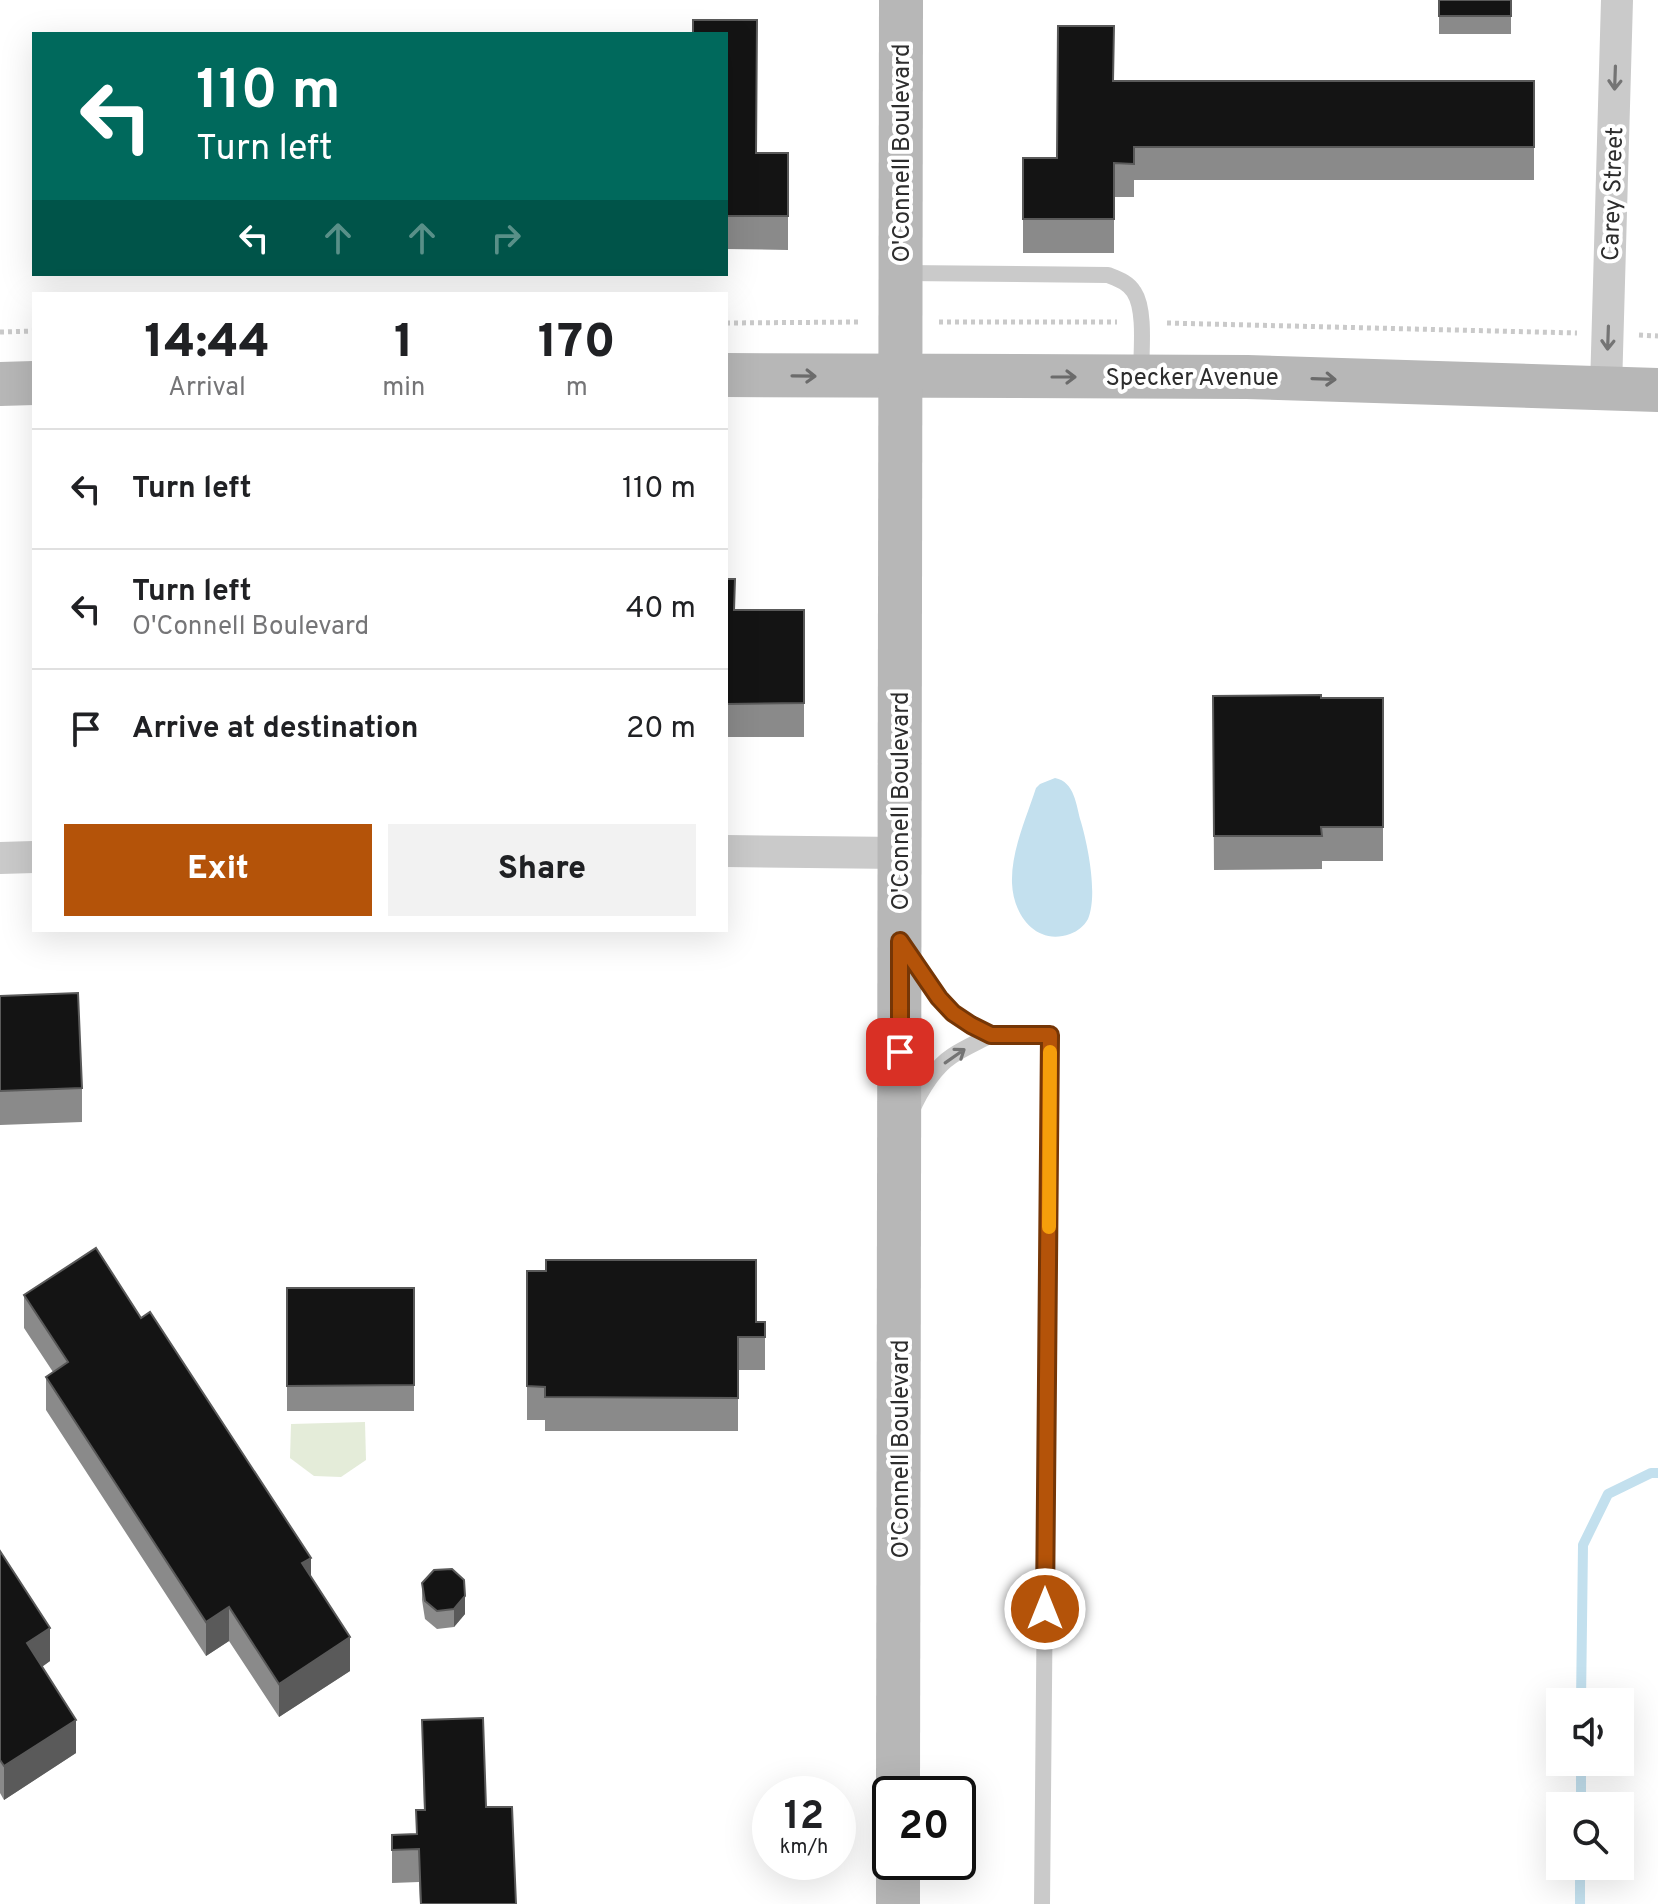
<!DOCTYPE html>
<html lang="en">
<head>
<meta charset="utf-8">
<style>
  :root { --surface:#fff; --page:#f2f2f2; --text:#202124; --muted:#757577; --line:#e0e0e0; --accent:#b45309 }
  body { margin:0; font-family:Overpass,sans-serif; background:var(--page); color:var(--text); height:100vh; display:flex; flex-direction:column; font-size:30px; white-space:nowrap }
  * { box-sizing:border-box; margin:0 }
  p { font-size:26px; color:var(--muted) }
  .icon { flex:none; width:44px; height:44px; fill:none; stroke:currentColor; stroke-width:2; stroke-linecap:round; stroke-linejoin:round }
  .map { position:relative; flex:1; overflow:hidden }
  .sheet { position:absolute; left:32px; top:292px; width:696px; height:640px; display:flex; flex-direction:column; background:var(--surface); border-radius:0px; box-shadow:0 8px 32px #0002 }
  .sheet>* { flex:none }
  .guide { position:absolute; left:32px; top:32px; width:696px; height:244px; border-radius:0px; box-shadow:0 8px 32px #0002; background:#00695c; color:#fff; overflow:hidden }
  .fabs { position:absolute; left:1546px; top:1688px; display:grid; gap:16px }
  .fabs a { display:grid; place-items:center; width:88px; height:88px; border-radius:0px; background:var(--surface); box-shadow:0 8px 32px #0002; font-size:40px }
  .speed { position:absolute; left:752px; top:1776px; display:flex; gap:16px; font-size:40px; font-weight:700; text-align:center }
  .speed>* { display:grid; place-content:center; width:104px; height:104px; border-radius:50%; background:var(--surface); box-shadow:0 8px 32px #0002; line-height:1 }
  .speed small { font-size:20px; font-weight:400 }
  .speed .limit { border:4px solid #111; border-radius:12px; background:#fff; color:#111 }
  .pin { position:absolute; display:grid; place-items:center; width:68px; height:68px; color:#fff; margin:-34px; border-radius:16px; box-shadow:0 4px 12px #0006 }
  .me { position:absolute; width:88px; margin:-44px; rotate:0deg; stroke-linejoin:round; filter:drop-shadow(0 0 6px #0008) }
  .turn { display:flex; align-items:center; gap:28px; height:168px; padding:0 32px; font-size:36px }
  .turn .icon { width:104px; height:104px; stroke-width:2.5 }
  .turn b { display:block; font-size:56px; line-height:68px }
  .lanes { display:flex; align-items:center; height:76px; padding:0 32px; background:#0003; justify-content:center; gap:40px; direction:ltr }
  .lanes .off { opacity:.35 }
  .eta { display:flex; justify-content:space-evenly; align-items:center; height:136px; text-align:center }
  .eta b { font-size:48px; font-weight:800; line-height:56px }
  .cta { display:flex; gap:16px; margin-top:auto; padding:16px 32px }
  .cta a { flex:1; height:92px; border-radius:0px; background:var(--accent); color:#fff; font-size:32px; font-weight:800; line-height:92px; text-align:center }
  .cta a+a { background:var(--page); color:var(--text) }
  ul { padding:0; list-style:none }
  li { display:flex; align-items:center; gap:24px; height:120px; padding:0 32px; border-top:2px solid var(--line) }
  li div { flex:1 }
  li b { display:block; font-size:30px }
  li em { font-style:normal }
  .map>svg:first-child { display:block }
  .green { fill:#e4ecd9 }
  .water { fill:#c3e0ee }
  .lines { fill:none; stroke-linecap:round; stroke-linejoin:round }
  .stream { stroke:#c3e0ee; stroke-width:10 }
  .path { stroke:#cacaca; stroke-width:5; stroke-dasharray:4 4; stroke-linecap:butt }
  .lane { stroke:#cacaca; stroke-width:16 }
  .street { stroke:#cacaca; stroke-width:32 }
  .secondary { stroke:#b7b7b7; stroke-width:44 }
  .wall { fill:#8a8a8a }
  .shaded-wall { fill:#5a5a5a }
  .building { fill:#141414; stroke:#5a5a5a; stroke-width:2 }
  .oneway { stroke:#747474 }
  .oneway2 { stroke:#6b6b6b }
  .route-casing { stroke:#753606; stroke-width:20 }
  .route { stroke:#b45309; stroke-width:14 }
  .slow { stroke:#f59e0b; stroke-width:14 }
  .labels { text-anchor:middle; stroke-width:8; stroke-linejoin:round; paint-order:stroke }
  .street-label { font-size:24px; fill:#2d2d2d; stroke:#fff }
</style>
</head>
<body>
<div class="map">
<svg width="1658" height="1904" viewBox="0 0 1658 1904">
  <rect width="100%" height="100%" fill="#fff"/>
  <polygon class="green" points="365,1422 366,1460 341,1477 314,1476 290,1458 291,1424"/>
  <path class="water" d="M1055,778C1075,782 1076,805 1081,822C1088,846 1098,895 1088,919C1084,926 1078,931 1070,934C1036,946 1013,915 1012,883C1011,851 1026,819 1036,788L1040,784Z"/>
  <g class="lines">
    <g class="stream">
      <polyline points="1581,1702 1583,1545 1608,1494 1651,1473 1658,1473"/>
      <polyline points="1581,1806 1581,1762"/>
      <polyline points="1580,1904 1580,1866"/>
    </g>
    <g class="path">
      <polyline points="939,322 1117,322"/>
      <polyline points="726,323 861,322"/>
      <polyline points="1167,323 1577,333"/>
      <polyline points="0,332 34,331"/>
      <polyline points="1639,335 1658,336"/>
    </g>
    <g class="lane">
      <path d="M903,273L1108,275C1118,279 1128,282 1134,292C1146,310 1141,353 1141,375"/>
      <polyline points="910,956 939,998 953,1013 971,1025 991,1035 1050,1035 1042,1904"/>
      <path d="M911,1112C920,1092 934,1068 952,1056C964,1048 978,1042 991,1035"/>
    </g>
    <g class="street">
      <polyline points="1606,388 1617,0"/>
      <polyline points="726,851 900,853"/>
      <polyline points="0,858 34,857"/>
    </g>
    <g class="secondary">
      <polyline points="726,375 1247,377 1658,390"/>
      <polyline points="0,384 34,383"/>
      <polyline points="898,1794 901,0"/>
      <polyline points="898,1904 898,1862"/>
    </g>
  </g>
  <g class="wall">
    <rect x="1439" y="0" width="72" height="34"/>
    <polygon points="726,34 756,153 788,153 788,250 726,249"/>
    <polygon points="1114,81 1534,81 1534,180 1134,180 1134,197 1114,197 1114,253 1023,253 1023,158 1057,158"/>
    <polygon points="726,579 735,610 804,610 804,737 726,737"/>
    <polygon points="1213,696 1321,698 1383,698 1383,861 1322,861 1322,869 1214,870"/>
    <polygon points="0,996 82,1088 82,1122 0,1125"/>
    <polygon points="527,1271 756,1322 765,1322 765,1370 738,1370 738,1431 545,1431 545,1420 527,1420"/>
    <rect x="287" y="1288" width="127" height="123"/>
    <polygon points="24,1295 311,1577 350,1671 279,1717 229,1641 206,1656 46,1410 46,1377 53,1372 24,1328"/>
    <polygon points="0,1551 50,1661 42,1667 76,1753 4,1800 0,1793"/>
    <polygon points="422,1583 465,1614 454,1627 437,1629 425,1619 422,1600"/>
    <polygon points="422,1720 486,1807 516,1904 420,1904 419,1882 392,1883 392,1835 416,1834 416,1810 424,1810"/>
  </g>
  <g class="shaded-wall">
    <polygon points="311,1558 311,1591 302,1563"/>
    <polygon points="465,1596 465,1614 454,1627 454,1609"/>
    <polygon points="229,1607 229,1641 206,1656 206,1622"/>
    <polygon points="50,1628 50,1661 27,1677 27,1643"/>
    <polygon points="350,1637 350,1671 279,1717 279,1684"/>
    <polygon points="76,1720 76,1753 4,1800 4,1766"/>
  </g>
  <g class="building">
    <rect x="1439" y="0" width="72" height="16"/>
    <polygon points="693,20 757,20 756,153 788,153 788,216 726,216 726,34 693,34"/>
    <polygon points="1058,26 1114,26 1113,81 1534,81 1534,147 1134,147 1134,164 1114,163 1114,219 1023,219 1023,158 1057,158"/>
    <polygon points="726,579 735,579 734,610 804,610 804,703 726,704"/>
    <polygon points="1321,695 1321,698 1383,698 1383,827 1321,827 1322,836 1214,836 1213,696"/>
    <polygon points="78,993 82,1088 0,1091 0,996"/>
    <polygon points="96,1248 141,1318 150,1312 311,1558 302,1563 350,1637 279,1684 229,1607 206,1622 46,1377 68,1362 24,1295"/>
    <polygon points="546,1260 756,1260 756,1322 765,1322 765,1337 738,1337 738,1398 545,1397 545,1387 527,1386 527,1271 546,1271"/>
    <polygon points="287,1288 414,1288 414,1385 287,1386"/>
    <polygon points="0,1551 50,1628 27,1643 76,1720 4,1766 0,1760"/>
    <polygon points="452,1569 464,1580 465,1596 454,1609 437,1611 425,1601 422,1583 434,1570"/>
    <polygon points="483,1718 486,1807 512,1807 516,1904 421,1904 419,1849 392,1850 392,1835 417,1834 416,1810 425,1810 422,1720"/>
  </g>
  <defs><path id="oneway-shaft" d="M-6 0H5M1.5-3L5.5 0L1.5 3" fill="none" stroke-width="1.6" stroke-linecap="round" stroke-linejoin="round" transform="scale(2)"/></defs>
  <g class="oneway">
    <use href="#oneway-shaft" transform="translate(1615 78) rotate(92)"/>
    <use href="#oneway-shaft" transform="translate(1608 338) rotate(92)"/>
    <use href="#oneway-shaft" transform="translate(955 1056) rotate(-35)"/>
  </g>
  <g class="oneway2">
    <use href="#oneway-shaft" transform="translate(804 376) rotate(1)"/>
    <use href="#oneway-shaft" transform="translate(1064 377)"/>
    <use href="#oneway-shaft" transform="translate(1324 379) rotate(2)"/>
  </g>
  <g class="lines">
    <defs>
      <polyline id="route" points="900,1052 900,941 939,998 953,1013 971,1025 991,1035 1050,1035 1045,1609"/>
    </defs>
    <use href="#route" class="route-casing"/>
    <use href="#route" class="route"/>
    <polyline class="slow" points="1049,1227 1050,1052"/>
  </g>
  <g class="labels">
    <g class="street-label">
      <text transform="translate(901 153) rotate(-90)" y="8">O'Connell Boulevard</text>
      <text transform="translate(1612 194) rotate(-88)" y="8">Carey Street</text>
      <text x="1192" y="385">Specker Avenue</text>
      <text transform="translate(900 801) rotate(-90)" y="8">O'Connell Boulevard</text>
      <text transform="translate(900 1449) rotate(-90)" y="8">O'Connell Boulevard</text>
    </g>
  </g>
</svg>
<div class="fabs">
<a><svg class="icon" aria-label="sound" viewBox="0 0 24 24"><path d="M4 9h4l5-4v14l-5-4H4zM17 9q2 3 0 6"/></svg></a>
<a><svg class="icon" aria-label="search" viewBox="0 0 24 24"><circle cx="10" cy="10" r="6"/><path d="M15 15l6 6"/></svg></a>
</div>
<div class="speed"><div>12<small>km/h</small></div><div class="limit">20</div></div>
<div class="pin" style="left:900px;top:1052px;background:#d93025"><svg class="icon" aria-label="arrive" viewBox="0 0 24 24"><path d="M6 21V4h12l-3 4 3 4H6"/></svg></div>
<svg class="me" style="left:1045px;top:1609px" viewBox="-20 -20 40 40"><circle r="17" fill="#b45309" stroke="#fff" stroke-width="3"/><path d="M0-11L8 9 0 5-8 9z" fill="#fff"/></svg>
<div class="guide">
<div class="turn"><svg class="icon" aria-label="left" viewBox="0 0 24 24"><path d="M17 20v-9H6M10 6l-5 5 5 5"/></svg><div><b>110 m</b>Turn left</div></div>
<div class="lanes"><svg class="icon" aria-label="left" viewBox="0 0 24 24"><path d="M17 20v-9H6M10 6l-5 5 5 5"/></svg><svg class="icon off" aria-label="ahead" viewBox="0 0 24 24"><path d="M12 20V5M6 11l6-6 6 6"/></svg><svg class="icon off" aria-label="ahead" viewBox="0 0 24 24"><path d="M12 20V5M6 11l6-6 6 6"/></svg><svg class="icon off" aria-label="right" viewBox="0 0 24 24"><path d="M7 20v-9h11M14 6l5 5-5 5"/></svg></div>
</div>
<section class="sheet">
<div class="eta">
<div><b>14:44</b><p>Arrival</p></div>
<div><b>1</b><p>min</p></div>
<div><b>170</b><p>m</p></div>
</div>
<ul>
<li><svg class="icon" aria-label="left" viewBox="0 0 24 24"><path d="M17 20v-9H6M10 6l-5 5 5 5"/></svg><div><b>Turn left</b></div><em>110 m</em></li>
<li><svg class="icon" aria-label="left" viewBox="0 0 24 24"><path d="M17 20v-9H6M10 6l-5 5 5 5"/></svg><div><b>Turn left</b><p>O'Connell Boulevard</p></div><em>40 m</em></li>
<li><svg class="icon" aria-label="arrive" viewBox="0 0 24 24"><path d="M6 21V4h12l-3 4 3 4H6"/></svg><div><b>Arrive at destination</b></div><em>20 m</em></li>
</ul>
<div class="cta"><a>Exit</a><a>Share</a></div>
</section>
</div>
</body>
</html>
